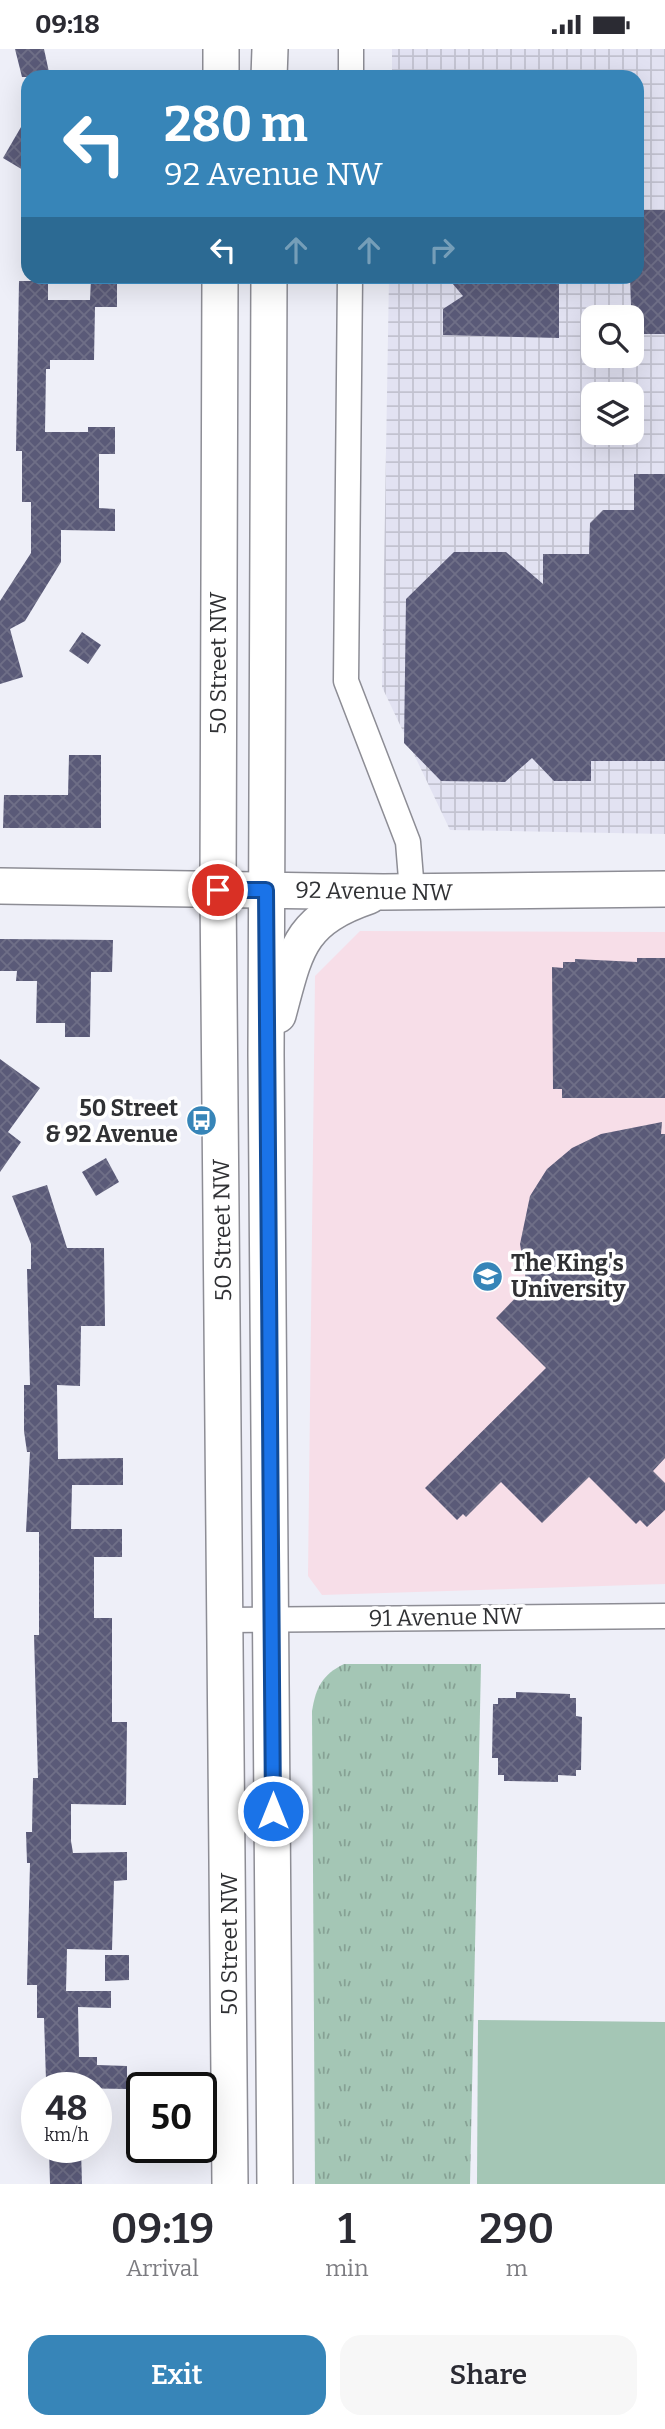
<!DOCTYPE html>
<html lang="en">
<head>
<meta charset="utf-8">
<style>
  :root { --surface:#fff; --page:#f7f7f7; --text:#2b2b33; --muted:#7c7c81; --accent:#3785b8 }
  body { margin:0; font-family:Bitter,serif; background:var(--page); color:var(--text); height:100vh; display:flex; flex-direction:column; font-size:26px; white-space:nowrap }
  * { box-sizing:border-box; margin:0 }
  p { font-size:23px; color:var(--muted) }
  .icon { flex:none; width:38px; height:38px; fill:none; stroke:currentColor; stroke-width:2; stroke-linecap:round; stroke-linejoin:round }
  .map { position:relative; height:2135px; overflow:hidden }
  .details { display:flex; flex-direction:column; background:var(--surface); flex:1 }
  .details>* { flex:none }
  .hud { position:absolute; left:21px; top:21px; width:623px; height:214px; border-radius:21px; box-shadow:0 7px 28px #0002; background:#3785b8; color:#fff; overflow:hidden }
  .tools { position:absolute; left:581px; top:256px; display:grid; gap:14px }
  .tools a { display:grid; place-items:center; width:63px; height:63px; border-radius:14px; background:var(--surface); box-shadow:0 7px 28px #0002; font-size:35px }
  .speed { position:absolute; left:21px; top:2023px; display:flex; gap:14px; font-size:35px; font-weight:700; text-align:center }
  .speed>* { display:grid; place-content:center; width:91px; height:91px; border-radius:50%; background:var(--surface); box-shadow:0 7px 28px #0002; line-height:1 }
  .speed small { font-size:18px; font-weight:400 }
  .speed .limit { border:4px solid #111; border-radius:10px; background:#fff; color:#111 }
  .pin { position:absolute; display:grid; place-items:center; width:60px; height:60px; color:#fff; margin:-30px; border:4px solid #fff; border-radius:50%; box-shadow:0 2px 7px #0007 }
  .me { position:absolute; width:77px; margin:-38px; rotate:0deg; stroke-linejoin:round; filter:drop-shadow(0 0 5px #0008) }
  .turn { display:flex; align-items:center; gap:24px; height:147px; padding:0 28px; font-size:32px }
  .turn .icon { width:91px; height:91px; stroke-width:2.5 }
  .turn b { display:block; font-size:49px; line-height:60px }
  .lanes { display:flex; align-items:center; height:66px; padding:0 28px; background:#0003; justify-content:center; gap:35px; direction:ltr }
  .lanes .off { opacity:.35 }
  .eta { display:flex; justify-content:space-evenly; align-items:center; height:119px; text-align:center }
  .eta b { font-size:42px; font-weight:600; line-height:49px }
  .cta { display:flex; gap:14px; margin-top:auto; padding:14px 28px }
  .cta a { flex:1; height:80px; border-radius:21px; background:var(--accent); color:#fff; font-size:28px; font-weight:600; line-height:80px; text-align:center }
  .cta a+a { background:var(--page); color:var(--text) }
  .status { display:flex; justify-content:space-between; align-items:center; height:49px; padding:0 35px; background:var(--surface); direction:ltr }
  .status svg { height:19px; fill:currentColor }
  .map>svg:first-child { display:block }
  .industrial { fill:url(#industrial-grid); fill-rule:evenodd }
  .education { fill:#f7dee8 }
  .grass { fill:url(#grass-tufts) }
  .pitch { fill:#a4c6b5 }
  .building { fill:url(#building-cross-hatch) }
  .lines { fill:none; stroke-linecap:round; stroke-linejoin:round }
  .street-casing { stroke:#8d8d95; stroke-width:27 }
  .secondary-casing { stroke:#8d8d95; stroke-width:38 }
  .street { stroke:#fff; stroke-width:24 }
  .secondary { stroke:#fff; stroke-width:35 }
  .route-casing { stroke:#114b97; stroke-width:18 }
  .route { stroke:#1a73e8; stroke-width:12 }
  .labels { text-anchor:middle; stroke-width:7; stroke-linejoin:round; paint-order:stroke }
  .street-label { font-size:23px; fill:#303134; stroke:#fff }
  .poi-label { font-size:23px; font-weight:bold; fill:#303134; stroke:#fff; text-anchor:end }
</style>
</head>
<body>
<div class="status"><b>09:18</b><svg viewBox="0 0 49 12"><path d="M0 12V9h3v3zM5 12V6h3v6zM10 12V3h3v9zM15 12V0h3v12zM26 1h20v11H26zM47 4h2v5h-2z"/></svg></div>
<div class="map">
<svg width="665" height="2135" viewBox="0 0 665 2135">
  <defs>
    <pattern id="industrial-grid" width="8" height="8" patternUnits="userSpaceOnUse" patternTransform="scale(1.75)"><rect width="8" height="8" fill="#e2e2f2"/><path d="M0 4h8M4 0v8" fill="none" stroke="#c2c2d0"/></pattern>
    <pattern id="grass-tufts" width="24" height="20" patternUnits="userSpaceOnUse" patternTransform="scale(1.75)"><rect width="24" height="20" fill="#a4c6b5"/><path d="M3 7l-1-3M5 7V3M7 7l1-3M15 17l-1-3M17 17v-4M19 17l1-3" fill="none" stroke="#86a194"/></pattern>
    <pattern id="building-cross-hatch" width="8" height="8" patternUnits="userSpaceOnUse" patternTransform="scale(1.75)"><rect width="8" height="8" fill="#5a5a78"/><path d="M0 0l8 8M0 8l8-8" fill="none" stroke="#6f6f87"/></pattern>
  </defs>
  <rect width="100%" height="100%" fill="#eeeff8"/>
  <path class="industrial" d="M392,0H665V785L450,781L382,638L389,228H637V28H392ZM593,268H632V306H593ZM593,345H632V383H593Z"/>
  <polygon class="education" points="360,882 665,883 665,1535 322,1546 308,1527 315,927"/>
  <path class="grass" d="M344,1615H481L470,2135H315L312,1662C316,1638 322,1626 344,1615Z"/>
  <polygon class="pitch" points="478,1971 665,1973 665,2135 477,2135"/>
  <g class="building">
    <polygon points="15,0 44,0 50,28 22,28"/>
    <polygon points="28,66 28,124 3,109"/>
    <polygon points="637,161 665,161 665,285 632,285 630,228 637,228"/>
    <polygon points="447,228 559,228 559,289 443,286 443,260 463,247"/>
    <polygon points="91,230 117,231 117,258 95,258 94,311 50,311 50,320 46,320 45,383 88,383 88,378 115,378 115,405 99,405 99,459 115,460 115,482 61,481 61,513 25,572 10,580 23,628 0,635 0,552 31,504 31,453 22,453 22,402 16,402 19,232 48,232 48,251 90,251"/>
    <polygon points="634,425 665,425 665,712 591,712 591,732 554,732 532,709 505,733 441,732 404,694 406,550 454,503 506,503 543,535 543,505 589,505 590,474 603,461 634,461"/>
    <polygon points="82,583 101,596 88,615 69,602"/>
    <polygon points="69,706 101,706 101,779 3,779 4,746 68,746"/>
    <polygon points="0,890 113,891 112,923 91,923 90,988 65,988 65,974 36,974 37,932 16,932 17,922 0,922"/>
    <polygon points="637,909 665,909 665,1049 562,1049 562,1040 553,1040 552,918 563,919 563,913 575,913 575,910 637,913"/>
    <polygon points="0,1010 40,1039 8,1083 21,1093 0,1123"/>
    <polygon points="662,1073 661,1085 665,1085 665,1409 653,1422 665,1434 665,1461 647,1478 640,1471 636,1475 589,1428 542,1474 501,1433 466,1468 463,1465 457,1471 425,1439 546,1319 496,1269 527,1237 520,1195 530,1147 547,1120 572,1099 601,1085"/>
    <polygon points="106,1109 119,1133 96,1147 82,1123"/>
    <polygon points="47,1136 67,1199 104,1199 105,1277 81,1277 80,1337 57,1336 58,1410 123,1409 123,1436 72,1436 71,1480 122,1480 122,1508 94,1508 94,1569 112,1569 112,1673 127,1673 126,1756 71,1755 71,1792 73,1804 127,1803 127,1831 114,1832 112,1901 67,1900 66,1942 111,1942 111,1959 78,1958 79,2008 97,2008 97,2016 127,2017 127,2040 70,2039 70,2031 46,2031 44,1969 37,1969 37,1936 27,1936 30,1814 27,1814 26,1783 32,1783 33,1729 38,1729 34,1586 39,1586 39,1483 26,1483 30,1403 27,1403 24,1382 24,1336 30,1336 27,1220 31,1220 31,1195 12,1147"/>
    <polygon points="516,1643 570,1645 570,1649 576,1649 576,1667 582,1668 581,1721 576,1721 576,1727 558,1726 558,1733 504,1732 504,1726 498,1726 498,1709 492,1709 493,1655 498,1655 498,1649 516,1649"/>
    <polygon points="105,1906 129,1906 129,1931 105,1932"/>
    <polygon points="81,2100 82,2135 50,2135 49,2101"/>
  </g>
  <g class="lines">
    <defs>
      <g id="street">
        <polyline points="351,28 351,0"/>
        <polyline points="350,228 346,632 408,793 412,842"/>
        <polyline points="227,1571 665,1567"/>
      </g>
      <g id="secondary">
        <polyline points="221,28 221,0"/>
        <polyline points="269,28 270,0"/>
        <polyline points="220,228 218,841 230,2135"/>
        <polyline points="269,228 266,1006 275,2135"/>
        <polyline points="0,837 383,843 665,840"/>
        <path d="M278,966C296,899 299,871 369,847"/>
      </g>
    </defs>
    <use href="#street" class="street-casing"/>
    <use href="#secondary" class="secondary-casing"/>
    <use href="#street" class="street"/>
    <use href="#secondary" class="secondary"/>
  </g>
  <g class="lines">
    <defs>
      <polyline id="route" points="218,841 266,841 273,1762"/>
    </defs>
    <use href="#route" class="route-casing"/>
    <use href="#route" class="route"/>
  </g>
  <defs>
    <symbol id="bus-disc" viewBox="-11 -11 22 22"><circle r="9.5" fill="#3785b8" stroke="#fff"/><path d="M-5-6H5V4H4V6H2V4H-2V6H-4V4H-5ZM-3.5-4V0h7V-4ZM-3.5 1.2v1.5H-2V1.2ZM2 1.2v1.5H3.5V1.2Z" fill="#fff"/></symbol>
    <symbol id="university-disc" viewBox="-11 -11 22 22"><circle r="9.5" fill="#3785b8" stroke="#fff"/><path d="M0-5L7-2L0 1L-7-2ZM-4 1L0 2.5L4 1V4Q0 6-4 4Z" fill="#fff"/></symbol>
  </defs>
  <g fill-rule="evenodd">
    <use href="#bus-disc" x="184" y="1054" width="35" height="35"/>
    <use href="#university-disc" x="470" y="1210" width="35" height="35"/>
  </g>
  <g class="labels">
    <g class="street-label">
      <text transform="translate(218 614) rotate(-90)" y="8">50 Street NW</text>
      <text transform="translate(374 842) rotate(1)" y="8">92 Avenue NW</text>
      <text transform="translate(222 1181) rotate(-91)" y="8">50 Street NW</text>
      <text transform="translate(446 1568) rotate(-1)" y="8">91 Avenue NW</text>
      <text transform="translate(229 1895) rotate(-90)" y="8">50 Street NW</text>
    </g>
    <g class="poi-label">
      <text x="178" y="1067">50 Street<tspan x="178" dy="26">&amp; 92 Avenue</tspan></text>
      <text x="511" y="1222" text-anchor="start">The King's<tspan x="511" dy="26">University</tspan></text>
    </g>
  </g>
</svg>
<div class="tools">
<a><svg class="icon" aria-label="search" viewBox="0 0 24 24"><circle cx="10" cy="10" r="6"/><path d="M15 15l6 6"/></svg></a>
<a><svg class="icon" aria-label="layers" viewBox="0 0 24 24"><path d="M12 4l9 5-9 5-9-5zM3 14l9 5 9-5"/></svg></a>
</div>
<div class="speed"><div>48<small>km/h</small></div><div class="limit">50</div></div>
<div class="pin" style="left:218px;top:841px;background:#d93025"><svg class="icon" aria-label="arrive" viewBox="0 0 24 24"><path d="M6 21V4h12l-3 4 3 4H6"/></svg></div>
<svg class="me" style="left:273px;top:1762px" viewBox="-20 -20 40 40"><circle r="17" fill="#1a73e8" stroke="#fff" stroke-width="3"/><path d="M0-11L8 9 0 5-8 9z" fill="#fff"/></svg>
<div class="hud">
<div class="turn"><svg class="icon" aria-label="left" viewBox="0 0 24 24"><path d="M17 20v-9H6M10 6l-5 5 5 5"/></svg><div><b>280 m</b>92 Avenue NW</div></div>
<div class="lanes"><svg class="icon" aria-label="left" viewBox="0 0 24 24"><path d="M17 20v-9H6M10 6l-5 5 5 5"/></svg><svg class="icon off" aria-label="ahead" viewBox="0 0 24 24"><path d="M12 20V5M6 11l6-6 6 6"/></svg><svg class="icon off" aria-label="ahead" viewBox="0 0 24 24"><path d="M12 20V5M6 11l6-6 6 6"/></svg><svg class="icon off" aria-label="right" viewBox="0 0 24 24"><path d="M7 20v-9h11M14 6l5 5-5 5"/></svg></div>
</div>
</div>
<section class="details">
<div class="eta">
<div><b>09:19</b><p>Arrival</p></div>
<div><b>1</b><p>min</p></div>
<div><b>290</b><p>m</p></div>
</div>
<div class="cta"><a>Exit</a><a>Share</a></div>
</section>
</body>
</html>
